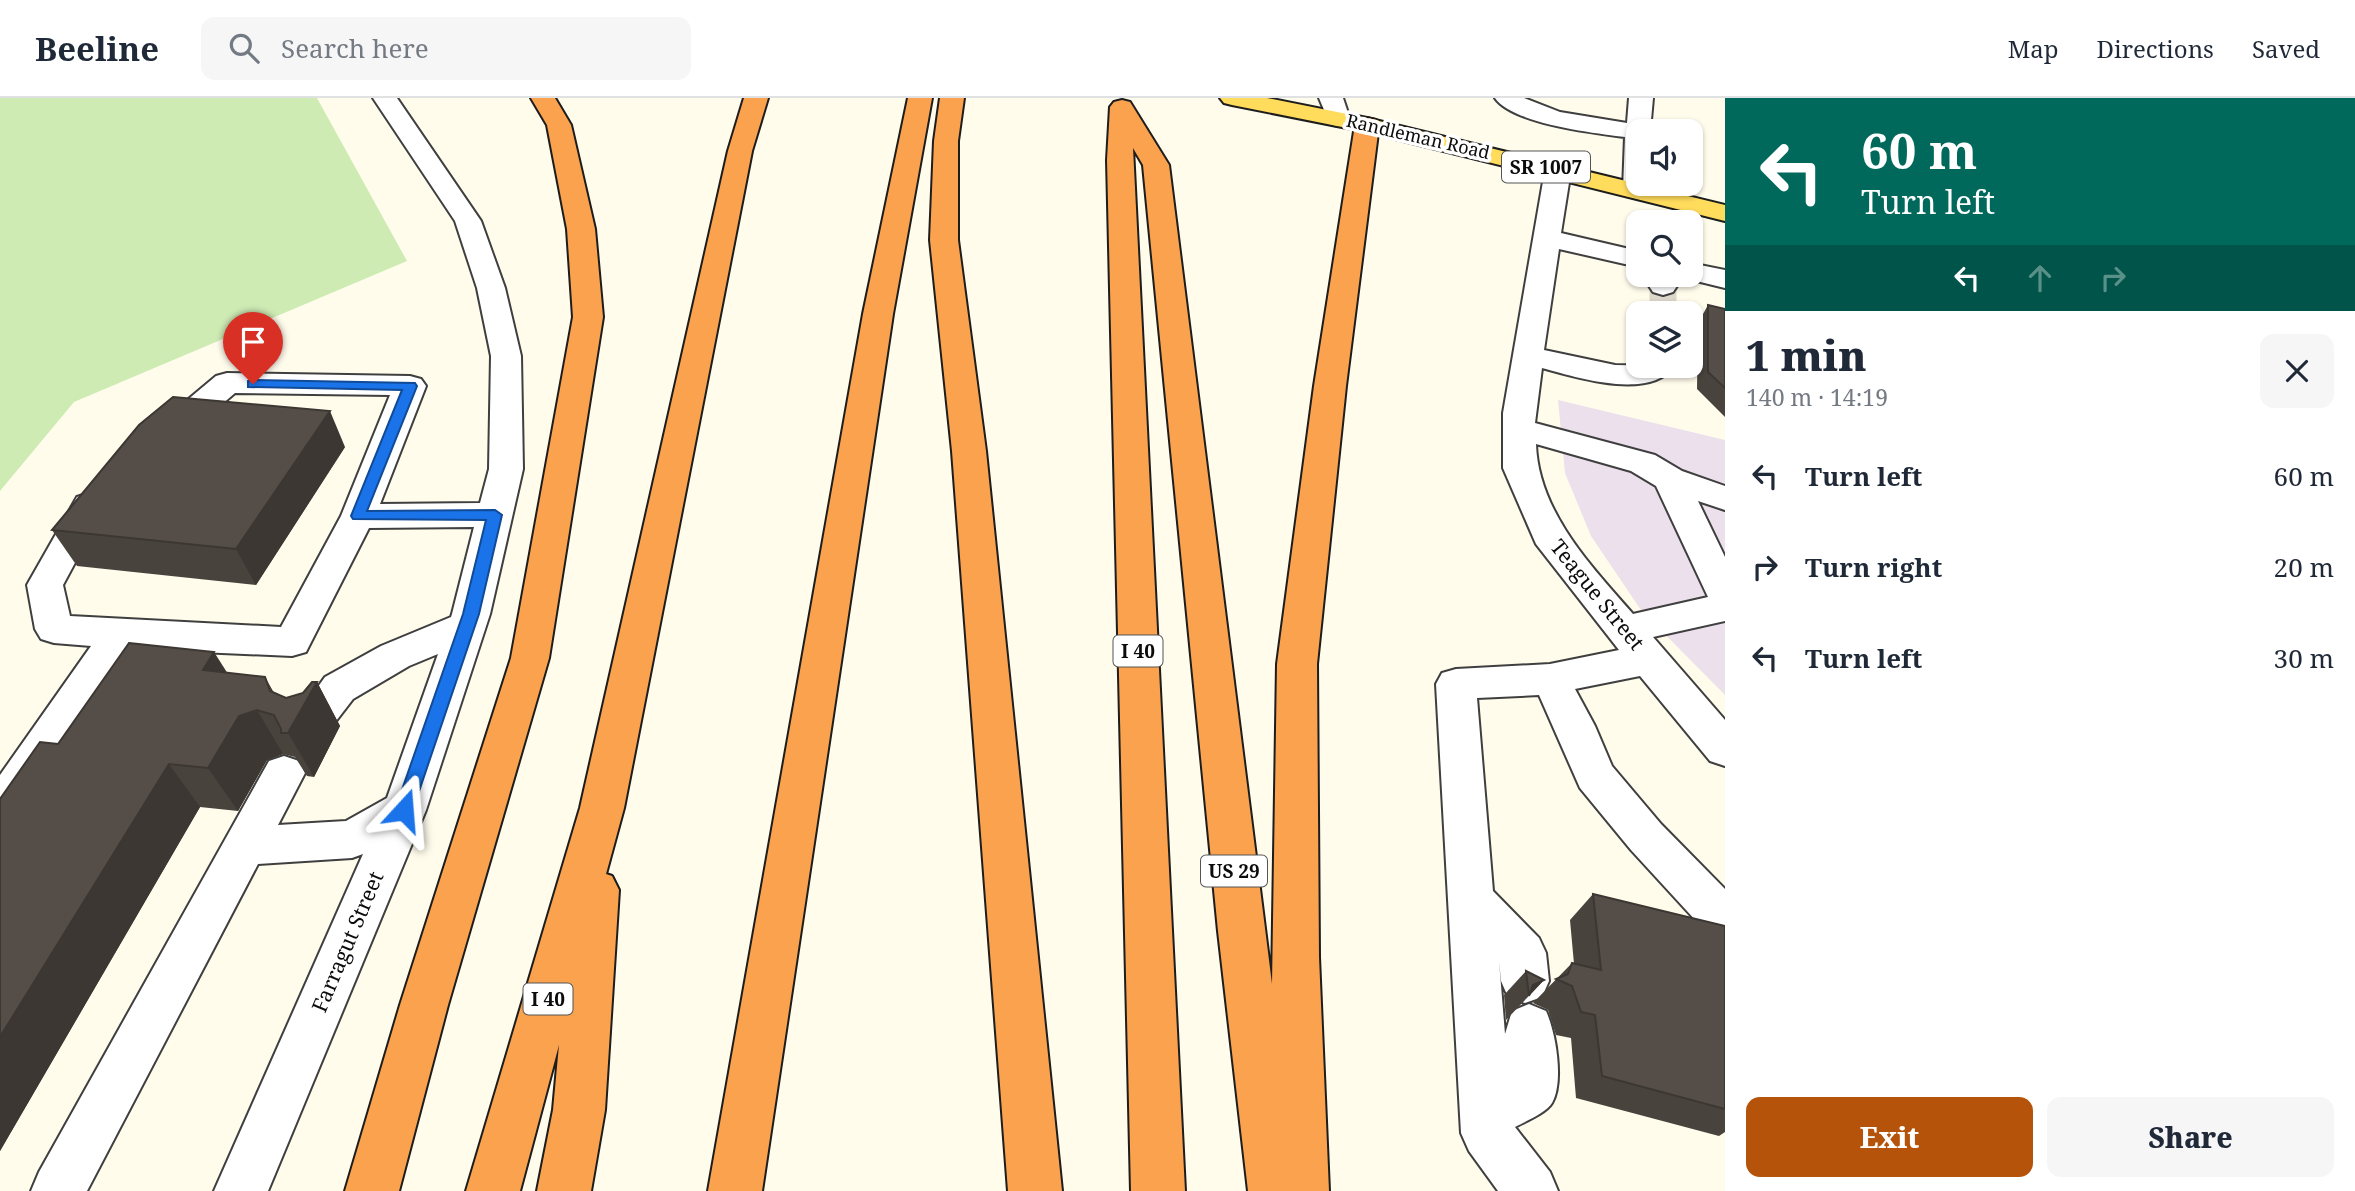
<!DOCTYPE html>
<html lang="en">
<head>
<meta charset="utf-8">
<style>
  :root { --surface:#fff; --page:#f6f6f7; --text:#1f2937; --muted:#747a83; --line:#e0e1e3; --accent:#b45309 }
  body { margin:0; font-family:"Noto Serif",serif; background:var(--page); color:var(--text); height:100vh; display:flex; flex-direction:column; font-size:26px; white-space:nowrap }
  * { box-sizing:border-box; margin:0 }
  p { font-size:23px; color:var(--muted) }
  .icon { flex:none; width:38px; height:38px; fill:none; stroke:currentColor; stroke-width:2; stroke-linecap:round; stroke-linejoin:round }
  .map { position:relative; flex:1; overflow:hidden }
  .side { display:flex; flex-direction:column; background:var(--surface); width:630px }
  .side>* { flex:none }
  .guide { background:#00695c; color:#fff; overflow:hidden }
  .buttons { position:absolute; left:1626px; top:21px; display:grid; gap:14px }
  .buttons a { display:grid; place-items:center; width:77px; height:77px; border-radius:14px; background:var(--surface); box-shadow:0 2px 5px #0004; font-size:35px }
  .pin { position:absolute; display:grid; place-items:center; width:60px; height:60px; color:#fff; margin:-72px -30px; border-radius:50% 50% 50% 0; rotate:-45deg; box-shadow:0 0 7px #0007 }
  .pin .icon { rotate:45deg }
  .me { position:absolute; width:77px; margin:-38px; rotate:19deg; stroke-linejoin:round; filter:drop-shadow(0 0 5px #0008) }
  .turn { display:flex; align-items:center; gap:24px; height:147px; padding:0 21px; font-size:32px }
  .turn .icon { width:91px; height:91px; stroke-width:2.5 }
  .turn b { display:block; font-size:49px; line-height:60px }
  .lanes { display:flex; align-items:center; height:66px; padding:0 21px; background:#0003; justify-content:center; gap:35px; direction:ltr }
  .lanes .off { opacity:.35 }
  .round { display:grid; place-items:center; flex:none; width:74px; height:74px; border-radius:14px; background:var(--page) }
  .headline { display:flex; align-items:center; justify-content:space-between; height:119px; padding:0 21px }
  h1 { font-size:42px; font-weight:800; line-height:52px }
  .button { display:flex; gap:14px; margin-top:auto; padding:14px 21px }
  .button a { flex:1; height:80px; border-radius:14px; background:var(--accent); color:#fff; font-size:28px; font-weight:800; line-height:80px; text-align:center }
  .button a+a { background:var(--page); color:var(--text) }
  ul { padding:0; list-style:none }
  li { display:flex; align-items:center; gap:21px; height:91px; padding:0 21px }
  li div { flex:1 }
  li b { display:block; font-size:26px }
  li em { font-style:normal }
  header { display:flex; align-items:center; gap:42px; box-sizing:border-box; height:98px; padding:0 35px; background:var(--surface); border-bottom:2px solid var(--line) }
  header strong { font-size:33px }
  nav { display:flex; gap:38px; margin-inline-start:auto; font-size:24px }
  .search { width:490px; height:63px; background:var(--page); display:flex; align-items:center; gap:18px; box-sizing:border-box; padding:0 24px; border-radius:14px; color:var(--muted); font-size:26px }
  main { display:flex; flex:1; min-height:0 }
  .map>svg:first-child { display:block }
  .industrial { fill:#ebe0ec }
  .green { fill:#cfebb4 }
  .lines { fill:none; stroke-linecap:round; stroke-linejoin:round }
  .minor-tunnel { stroke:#dbd8ca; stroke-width:27; stroke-dasharray:27 13; stroke-linecap:butt }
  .minor-casing { stroke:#3f3f3f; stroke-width:4 }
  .major-casing { stroke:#1d1d1d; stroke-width:4 }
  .highway-casing { stroke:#1d1d1d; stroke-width:4 }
  .minor { fill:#fff; fill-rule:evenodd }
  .major { fill:#ffdc5c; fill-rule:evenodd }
  .highway { fill:#fba24e; fill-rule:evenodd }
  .wall { fill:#49433e }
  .shaded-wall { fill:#3c3732 }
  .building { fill:#554e48; stroke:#3c3732; stroke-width:2 }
  .route { fill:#1a73e8; stroke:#114b97; stroke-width:2 }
  .labels { text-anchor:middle; stroke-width:7; stroke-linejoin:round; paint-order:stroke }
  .far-street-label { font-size:18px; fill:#0c0c0c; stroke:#fff }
  .shield { fill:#fff; stroke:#555; stroke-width:2 }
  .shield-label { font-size:19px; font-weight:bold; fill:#0c0c0c }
  .street-label { font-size:21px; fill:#0c0c0c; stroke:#fff }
</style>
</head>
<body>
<header>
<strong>Beeline</strong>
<div class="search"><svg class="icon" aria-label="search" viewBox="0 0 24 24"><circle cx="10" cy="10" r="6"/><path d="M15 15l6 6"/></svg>Search here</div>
<nav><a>Map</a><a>Directions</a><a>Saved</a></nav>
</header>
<main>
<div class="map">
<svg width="1725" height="1093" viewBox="0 0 1725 1093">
  <rect width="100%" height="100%" fill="#fffcec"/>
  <polygon class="industrial" points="1558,302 1725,342 1725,597 1641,512 1591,438 1565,375"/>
  <polygon class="green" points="0,0 317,0 407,163 74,304 0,393"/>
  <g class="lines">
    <polyline class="minor-tunnel" points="1663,188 1663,215"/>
    <defs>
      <g id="minor">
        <polygon points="373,0 397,0 481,123 505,190 521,258 523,371 490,516 426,712 268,1093 214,1093 363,756 352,760 258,766 87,1093 31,1093 39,1074 269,663 284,658 299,663 305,675 278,727 346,723 387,700 438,556 409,568 353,601 326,636 312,641 298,636 292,625 325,579 381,548 451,519 452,516 474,429 369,430 306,554 292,558 130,551 15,725 0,730 0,677 91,548 54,545 41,541 35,531 27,487 77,399 89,395 101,399 106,407 63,487 70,518 281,529 341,418 390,297 235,295 179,343 167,346 155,343 151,336 155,329 216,278 227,275 410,278 421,281 426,288 380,406 480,405 489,371 491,258 477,190 455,123"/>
        <polygon points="1319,0 1343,0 1350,21 1346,26 1338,28 1330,26"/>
        <path d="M1495,0H1524L1560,14L1627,25L1629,0H1653L1650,33H1638V86H1649L1645,98L1636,100L1627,98L1623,92L1625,39C1595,35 1513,26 1495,0Z"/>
        <path d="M1558,64L1567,67L1571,72L1561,135L1638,153V169L1559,151L1544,252L1615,267L1674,268C1650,303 1575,279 1542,270L1535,325L1655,357L1682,373L1725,388V412L1698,403L1725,459V523L1653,539L1725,622V668L1710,663L1640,578L1575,591L1595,628L1612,668L1661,726L1725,791V843L1709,837L1631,752L1580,690L1539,597L1477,600L1493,793L1539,840L1546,855L1549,883L1542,899L1525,905L1508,899L1501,883L1499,863L1505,936L1512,913L1529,906L1546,913C1556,935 1564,984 1552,1005C1546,1015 1526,1023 1515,1029L1550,1074L1558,1093H1498L1469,1053L1461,1035L1436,586L1442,575L1456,571L1550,566L1619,552L1536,446L1503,370V315L1545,72L1549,67ZM1536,346L1631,373L1656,388L1708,499L1633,516C1591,468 1538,413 1536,346Z"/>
        <polygon points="1690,165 1725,172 1725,190 1680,179 1678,177 1690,177"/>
        <polygon points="1650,177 1678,177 1677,188 1673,194 1663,197 1653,194 1649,188"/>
      </g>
      <polygon id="major" points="1220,0 1267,0 1367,20 1725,107 1725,123 1367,34 1232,7 1224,5"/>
      <g id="highway">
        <polygon points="531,0 555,0 571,27 595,131 603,219 549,560 448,907 399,1093 345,1093 400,907 511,560 573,219 567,131 547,27"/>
        <polygon points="744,0 768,0 752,53 624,710 606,776 612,778 619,792 605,1012 591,1093 537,1093 553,1012 559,947 520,1093 466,1093 580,710 728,53"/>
        <polygon points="908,0 932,0 893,216 762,1093 708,1093 863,216"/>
        <polygon points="940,0 964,0 958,43 958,142 986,353 1062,1093 1008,1093 952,353 930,142 934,43"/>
        <polygon points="1122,2 1130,4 1169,67 1272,886 1277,566 1314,288 1355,27 1358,22 1367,20 1376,22 1379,27 1346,288 1317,566 1319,859 1329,1093 1248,1093 1218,833 1143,67 1133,50 1185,1093 1131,1093 1107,62 1110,9 1114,4"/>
      </g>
    </defs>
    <use href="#minor" class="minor-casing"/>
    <use href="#major" class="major-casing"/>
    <use href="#highway" class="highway-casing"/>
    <use href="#minor" class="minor"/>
    <use href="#major" class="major"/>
    <use href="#highway" class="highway"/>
  </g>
  <g class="wall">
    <polygon points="1708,207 1725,211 1725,319 1697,291 1698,225"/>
    <polygon points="345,349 256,487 77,468 52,432"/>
    <polygon points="227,575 286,600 303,595 317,584 340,628 314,679 307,678 295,659 283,656 267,662 238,713 200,709 0,1053 0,701"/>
    <polygon points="1593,796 1725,828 1725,1034 1719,1038 1576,1000 1571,940 1556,937 1548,912 1533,905 1572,865 1574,866 1570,822"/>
    <polygon points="1526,873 1544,882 1506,922 1504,897"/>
  </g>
  <g class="shaded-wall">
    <polygon points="330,313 345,349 256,487 236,451"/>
    <polygon points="214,554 242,598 203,572"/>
    <polygon points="265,579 290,623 317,584 340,628 314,679 288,635"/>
    <polygon points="257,612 283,656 267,662 238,713 208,670 239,618"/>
    <polygon points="169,666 200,709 0,1053 0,939"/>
    <polygon points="1544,882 1529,898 1533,887"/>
  </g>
  <g class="building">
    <polygon points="1708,207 1725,211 1725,290 1708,274"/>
    <polygon points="173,299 330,313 236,451 52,432 139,327"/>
    <polygon points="129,545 214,554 203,572 265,579 270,593 286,600 303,595 312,584 317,584 288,635 281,635 281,631 274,617 257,612 239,618 208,670 169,666 0,939 0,701 40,644 58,646"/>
    <polygon points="1593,796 1725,828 1725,1011 1602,978 1595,917 1581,914 1572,888 1556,881 1568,876 1572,865 1601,872"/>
    <polygon points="1526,873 1544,882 1533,887 1529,898"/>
  </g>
  <polygon class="route" points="253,282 415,285 417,288 367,413 495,412 502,417 479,516 411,717 404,720 398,717 395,712 463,516 486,422 353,421 351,418 402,292 248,289 248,283"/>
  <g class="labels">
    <g class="far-street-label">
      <text transform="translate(1418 39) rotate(13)" y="6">Randleman Road</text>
    </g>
    <g class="shield">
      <rect x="1502" y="53.5" width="88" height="31" rx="5"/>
      <rect x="1113.5" y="537.5" width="49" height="31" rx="5"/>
      <rect x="1201" y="757.5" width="66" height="31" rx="5"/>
      <rect x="523.5" y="885.5" width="49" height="31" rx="5"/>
    </g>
    <g class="shield-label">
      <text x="1546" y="76">SR 1007</text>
      <text x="1138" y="560">I 40</text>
      <text x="1234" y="780">US 29</text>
      <text x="548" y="908">I 40</text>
    </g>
    <g class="street-label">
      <text transform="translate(1597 497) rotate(51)" y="7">Teague Street</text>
      <text transform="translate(348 844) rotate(-67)" y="7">Farragut Street</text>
    </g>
  </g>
</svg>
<div class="buttons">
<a><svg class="icon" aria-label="sound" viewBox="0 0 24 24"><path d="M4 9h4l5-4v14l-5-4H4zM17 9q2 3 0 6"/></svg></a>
<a><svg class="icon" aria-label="search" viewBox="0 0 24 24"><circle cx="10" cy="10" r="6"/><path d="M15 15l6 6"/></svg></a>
<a><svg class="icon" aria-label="layers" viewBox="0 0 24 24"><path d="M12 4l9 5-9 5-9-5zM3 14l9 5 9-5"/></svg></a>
</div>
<div class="pin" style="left:253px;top:286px;background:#d93025"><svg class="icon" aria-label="arrive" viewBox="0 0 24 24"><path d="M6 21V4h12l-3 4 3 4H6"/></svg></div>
<svg class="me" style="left:404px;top:712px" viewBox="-20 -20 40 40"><path d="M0-17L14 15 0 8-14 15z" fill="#1a73e8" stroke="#fff" stroke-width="4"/></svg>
</div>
<section class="side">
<div class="guide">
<div class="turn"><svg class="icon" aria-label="left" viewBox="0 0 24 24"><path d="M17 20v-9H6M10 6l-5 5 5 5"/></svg><div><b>60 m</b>Turn left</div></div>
<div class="lanes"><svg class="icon" aria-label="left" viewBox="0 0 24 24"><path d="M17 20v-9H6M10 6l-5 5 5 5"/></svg><svg class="icon off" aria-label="ahead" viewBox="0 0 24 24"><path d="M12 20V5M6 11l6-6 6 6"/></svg><svg class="icon off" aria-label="right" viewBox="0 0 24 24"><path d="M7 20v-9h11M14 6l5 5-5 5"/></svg></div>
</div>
<div class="headline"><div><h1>1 min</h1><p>140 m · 14:19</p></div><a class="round"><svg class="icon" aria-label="close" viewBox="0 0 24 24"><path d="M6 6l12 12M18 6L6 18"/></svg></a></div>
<ul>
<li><svg class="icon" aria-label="left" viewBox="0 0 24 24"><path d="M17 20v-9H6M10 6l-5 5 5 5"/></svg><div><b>Turn left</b></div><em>60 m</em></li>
<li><svg class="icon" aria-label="right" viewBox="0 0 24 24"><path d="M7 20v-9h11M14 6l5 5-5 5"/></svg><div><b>Turn right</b></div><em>20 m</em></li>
<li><svg class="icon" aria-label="left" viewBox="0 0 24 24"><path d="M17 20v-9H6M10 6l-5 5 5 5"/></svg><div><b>Turn left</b></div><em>30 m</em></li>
</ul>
<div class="button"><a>Exit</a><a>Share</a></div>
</section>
</main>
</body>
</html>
